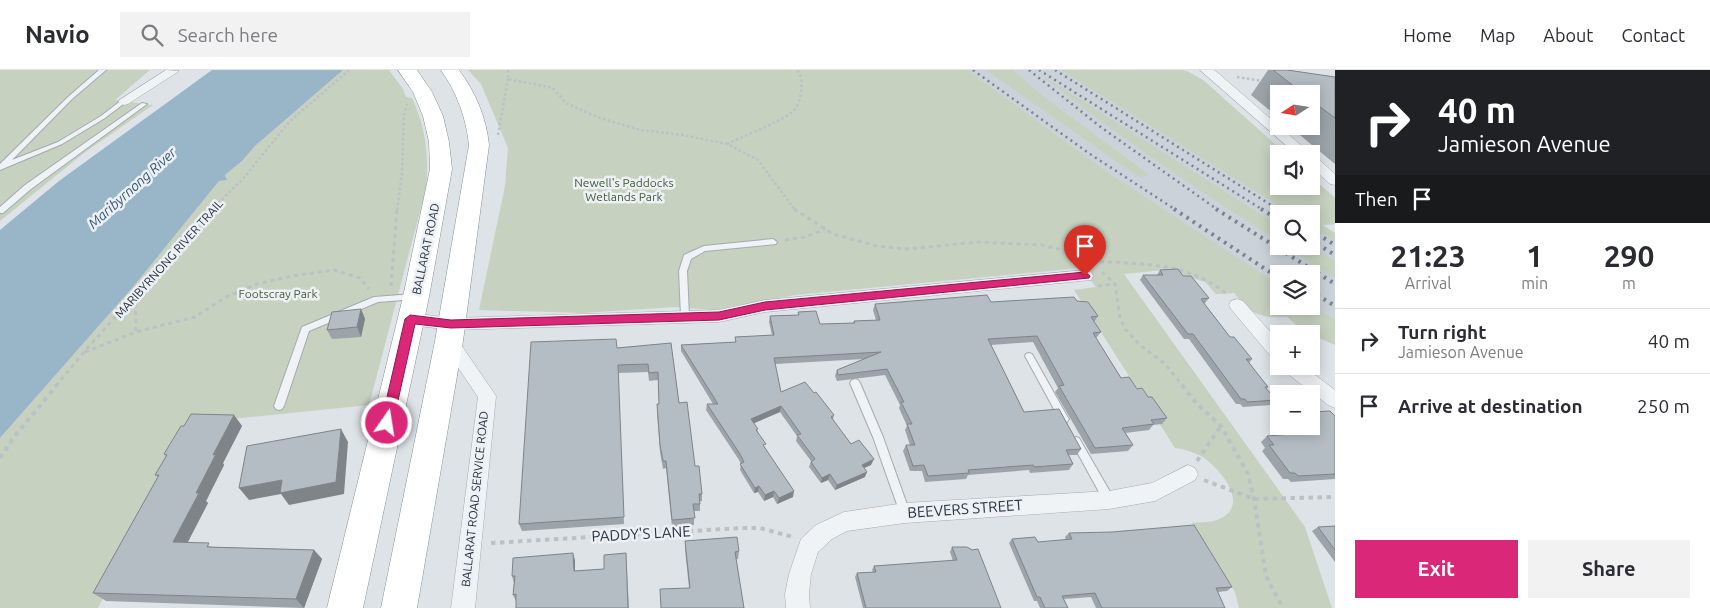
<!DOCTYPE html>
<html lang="en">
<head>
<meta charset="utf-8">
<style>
  :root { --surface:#fff; --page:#f2f2f3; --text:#2b2b33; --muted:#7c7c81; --line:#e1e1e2; --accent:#db2777 }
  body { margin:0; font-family:Ubuntu,sans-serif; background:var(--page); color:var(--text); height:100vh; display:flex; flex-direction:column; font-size:19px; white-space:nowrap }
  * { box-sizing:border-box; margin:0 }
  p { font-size:16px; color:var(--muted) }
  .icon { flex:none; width:28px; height:28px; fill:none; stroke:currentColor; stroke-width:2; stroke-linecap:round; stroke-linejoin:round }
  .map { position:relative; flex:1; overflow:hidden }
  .details { display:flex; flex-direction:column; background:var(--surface); width:375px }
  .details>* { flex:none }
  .banner { background:#202124; color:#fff; overflow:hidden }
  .needle { width:32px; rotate:258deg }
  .tools { position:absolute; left:1270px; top:15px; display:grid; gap:10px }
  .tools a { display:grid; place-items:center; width:50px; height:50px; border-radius:0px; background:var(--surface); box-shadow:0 2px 12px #0003; font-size:25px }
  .pin { position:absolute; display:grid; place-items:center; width:42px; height:42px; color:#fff; margin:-51px -21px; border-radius:50% 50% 50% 0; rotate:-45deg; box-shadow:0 0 5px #0007 }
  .pin .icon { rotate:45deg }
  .me { position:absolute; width:55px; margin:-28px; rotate:13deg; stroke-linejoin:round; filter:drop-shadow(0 0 4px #0008) }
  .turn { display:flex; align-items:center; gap:18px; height:105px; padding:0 20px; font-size:22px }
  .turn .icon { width:65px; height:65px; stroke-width:2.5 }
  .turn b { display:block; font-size:35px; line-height:42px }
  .then { display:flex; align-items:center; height:48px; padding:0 20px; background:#0003; gap:10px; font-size:19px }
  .eta { display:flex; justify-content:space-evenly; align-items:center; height:85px; text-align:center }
  .eta b { font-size:30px; font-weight:600; line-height:35px }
  .primary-button { display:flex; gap:10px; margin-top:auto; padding:10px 20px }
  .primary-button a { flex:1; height:58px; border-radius:0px; background:var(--accent); color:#fff; font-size:20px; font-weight:600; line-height:58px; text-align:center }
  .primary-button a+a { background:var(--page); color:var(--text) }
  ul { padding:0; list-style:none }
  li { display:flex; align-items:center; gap:15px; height:65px; padding:0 20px; border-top:1px solid var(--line) }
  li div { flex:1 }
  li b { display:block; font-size:19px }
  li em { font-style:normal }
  header { display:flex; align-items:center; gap:30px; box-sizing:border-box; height:70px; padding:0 25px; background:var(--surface); border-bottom:1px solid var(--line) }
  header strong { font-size:24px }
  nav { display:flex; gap:28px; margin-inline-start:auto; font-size:18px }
  .search { width:350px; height:45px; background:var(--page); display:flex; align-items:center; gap:12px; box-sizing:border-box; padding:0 18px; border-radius:0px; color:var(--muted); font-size:19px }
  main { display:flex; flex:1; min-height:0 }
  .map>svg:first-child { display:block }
  .built { fill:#ccd2d9; fill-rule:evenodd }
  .green { fill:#c6d1bf }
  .water { fill:#99b5c8 }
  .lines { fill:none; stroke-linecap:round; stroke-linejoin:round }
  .lane-casing { stroke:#a3aab1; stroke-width:2 }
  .street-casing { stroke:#a3aab1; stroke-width:1 }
  .highway-casing { stroke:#85929e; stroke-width:1 }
  .path-far2 { stroke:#bcc1c6; stroke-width:2.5; stroke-dasharray:2.5 2.5; stroke-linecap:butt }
  .path-far1 { stroke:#bcc1c6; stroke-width:3; stroke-dasharray:4 4; stroke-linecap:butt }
  .path { stroke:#bcc1c6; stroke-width:4; stroke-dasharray:4.5 4.5; stroke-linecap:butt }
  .lane { fill:#f0f3f6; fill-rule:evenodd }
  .street { fill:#f0f3f6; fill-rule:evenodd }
  .highway { fill:#fff; fill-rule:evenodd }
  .rail-far1 { stroke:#778491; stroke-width:2.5; stroke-dasharray:2 4; stroke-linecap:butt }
  .rail { stroke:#778491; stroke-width:4; stroke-dasharray:2.5 5; stroke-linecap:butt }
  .wall { fill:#9ca3a9 }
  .shaded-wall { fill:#7f8489 }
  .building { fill:#b5bdc4; stroke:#7f8489 }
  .route { fill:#db2777; stroke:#8e194d }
  .labels { text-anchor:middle; stroke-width:5; stroke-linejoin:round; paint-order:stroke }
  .park-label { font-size:12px; fill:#405a35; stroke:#edf1f5 }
  .street-label { font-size:12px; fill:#27323e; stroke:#edf1f5 }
  .water-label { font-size:14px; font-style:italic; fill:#325672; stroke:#edf1f5 }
  .near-street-label { font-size:15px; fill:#27323e; stroke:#edf1f5 }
</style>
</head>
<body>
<header>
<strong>Navio</strong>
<div class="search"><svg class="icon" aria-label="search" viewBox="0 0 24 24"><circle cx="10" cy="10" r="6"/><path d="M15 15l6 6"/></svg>Search here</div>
<nav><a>Home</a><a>Map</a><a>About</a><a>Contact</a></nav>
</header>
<main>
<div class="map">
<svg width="1335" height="538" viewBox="0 0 1335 538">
  <rect width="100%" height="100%" fill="#dee3e7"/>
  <path class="built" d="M961,0H1183L1203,10L1286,84H1279V116H1311V107L1335,128V154L1322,155L1335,163V257L1311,236V204H1279V221L1215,180ZM1279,144H1311V176H1279Z"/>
  <g class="green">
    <polygon points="0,0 150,0 115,30 153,35 84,83 0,151"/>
    <path d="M343,0H389L403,19L406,27L412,28C426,58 429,86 426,119L369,335L192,353L98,538H0V368L133,217L219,111L227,110L225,105L242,91L255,76Z"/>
    <path d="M468,0H967L1107,102L1279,215V236L1311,235L1335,250V275L1305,262L1287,247C1259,249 1251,243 1234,223L1216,224L1205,212L1164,200L1124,204L1305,457L1332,538H1239L1235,522L1192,453C1201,452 1211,453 1219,449C1252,435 1219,397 1201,386C1193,382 1184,379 1175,378L1074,220L1096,217L1081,198L795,225L713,240L675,237L582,243L479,240L505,116L508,78L481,14Z"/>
    <polygon points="986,0 1013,0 1044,27 1149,105 1140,108"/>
    <polygon points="1061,0 1187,1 1203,10 1286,84 1279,84 1279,116 1311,116 1311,107 1335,128 1335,154 1322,155 1335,163 1335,171 1311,156 1311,144 1292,144"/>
    <path d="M1040,4L1279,156V172C1197,119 1116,66 1040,4Z"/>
    <polygon points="1285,176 1311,176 1335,191 1335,208"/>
  </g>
  <polygon class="water" points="212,0 343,0 255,76 242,91 225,105 227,110 219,111 133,217 0,368 0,160 59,111"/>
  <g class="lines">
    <defs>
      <g id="lane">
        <polygon points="99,0 106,0 72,29 12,90 58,72 101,46 122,30 126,30 126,32 105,48 62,74 0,100 0,94 68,27"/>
        <polygon points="142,33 147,34 31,119 3,143 0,143 0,137 25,115"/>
        <polygon points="773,169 777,172 776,174 705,181 691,189 687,201 689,246 685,249 682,248 681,246 679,201 684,185 704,176"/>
        <polygon points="413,224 417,227 416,229 378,232 309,261 284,336 282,339 279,340 276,339 274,336 302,257 374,227"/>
        <polygon points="1029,283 1032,284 1067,346 1069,349 1067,352 1064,353 1061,352 1025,286 1026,284"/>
        <polygon points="855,309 858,310 860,313 883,367 910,443 909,446 905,448 901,446 900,443 873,367 850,313 852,310"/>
        <polygon points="1076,367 1079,368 1113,427 1114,430 1113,433 1109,435 1105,433 1071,371 1073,368"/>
      </g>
      <g id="street">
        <polygon points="166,0 179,1 128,34 124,35 118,31"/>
        <polygon points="1200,0 1214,0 1218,3 1311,84 1296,84"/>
        <polygon points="1311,86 1316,87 1335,104 1335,115 1330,114 1311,97"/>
        <polygon points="1085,200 1091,202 1093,206 1091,210 765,242 719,252 451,260 411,255 405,253 402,249 405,245 411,243 451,248 719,240 765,230"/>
        <polygon points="1237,229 1243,231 1279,272 1279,291 1273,289 1231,239 1229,235 1231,231"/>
        <polygon points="449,264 455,266 496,326 475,538 451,538 478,327 440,271 443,266"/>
        <polygon points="1281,296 1303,296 1335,320 1335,338 1328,335 1284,301"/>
        <polygon points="1188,395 1195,398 1198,404 1195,410 1155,431 1109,439 905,453 847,461 832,469 818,482 811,504 809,524 810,538 786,538 785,524 789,504 801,469 816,455 844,442 905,433 1109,421 1152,413"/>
      </g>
      <g id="highway">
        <polygon points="398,0 417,0 432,22 443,46 449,72 452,99 429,227 363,538 327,538 403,227 430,99 429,72 423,46 413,22"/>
        <path d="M441,0H459C476,23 486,47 489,75L463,271L417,538H381L435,271L469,75C466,47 457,23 441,0Z"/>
      </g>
    </defs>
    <use href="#lane" class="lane-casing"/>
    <use href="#street" class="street-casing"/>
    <use href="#highway" class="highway-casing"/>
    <g class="path-far2">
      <polyline points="508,0 508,9 553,18 566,33 597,47 640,60 683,65 727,74 758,90 795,140"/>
      <polyline points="1237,7 1263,11"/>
      <polyline points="498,65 508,9"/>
      <path d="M727,74C745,65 776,54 791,43C801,36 806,9 797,0"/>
      <polyline points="211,140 242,110 289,52 349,0"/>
      <polyline points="397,140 402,104 404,45 407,34"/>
    </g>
    <g class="path-far1">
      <polyline points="794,139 833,164 877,176 908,179 978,172 1041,175 1063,180 1084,190"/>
      <polyline points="785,170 805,167 825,159"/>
      <path d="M1092,191C1139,194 1190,192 1228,225"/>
      <polyline points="1102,202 1115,214 1120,248 1125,259 1140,275 1165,294 1183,316"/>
      <polyline points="391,216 397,139"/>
      <polyline points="1098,216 1114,214"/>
      <polyline points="135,225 136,262"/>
      <polyline points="85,282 136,262 195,247 226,227 257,214 292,206 334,200 360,208 369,219"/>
      <polyline points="56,316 84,282 212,139"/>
    </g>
    <g class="path">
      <polyline points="1182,315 1196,333 1221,356 1248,404 1254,429 1266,506 1283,538"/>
      <polyline points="0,388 14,367 57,315"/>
      <polyline points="1197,391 1221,356"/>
      <polyline points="1204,410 1254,429 1335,427"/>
      <polyline points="491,473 742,458 760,458 793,467"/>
    </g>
    <use href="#lane" class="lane"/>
    <use href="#street" class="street"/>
    <use href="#highway" class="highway"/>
    <g class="rail-far1">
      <polyline points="973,0 1090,84 1176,140"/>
      <polyline points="1029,0 1102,58 1218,140"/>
      <polyline points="1039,0 1263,140"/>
      <polyline points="1055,0 1279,140"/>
    </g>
    <g class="rail">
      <polyline points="1174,139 1279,208"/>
      <polyline points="1216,139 1335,214"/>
      <polyline points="1261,139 1279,150"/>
      <polyline points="1277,139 1285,144"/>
      <polyline points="1311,160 1335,175"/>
      <polyline points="1311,170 1335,185"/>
      <polyline points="1311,221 1335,236"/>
    </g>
  </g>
  <g class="wall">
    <polygon points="1268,0 1287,0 1335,7 1335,94 1289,56 1311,56 1311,24 1279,24 1279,48 1251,25"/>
    <polygon points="1160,200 1183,206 1209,228 1205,233 1204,233 1230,267 1252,289 1249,293 1268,317 1266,319 1276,330 1271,335 1243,337 1240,334 1236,334 1189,269 1184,269 1140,210 1143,205 1157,205"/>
    <polygon points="1077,231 1098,246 1094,252 1101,262 1096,268 1121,308 1148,327 1167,348 1162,354 1153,355 1149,360 1125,363 1133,375 1128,381 1091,384 1055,322 1058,318 1033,272 991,275 1024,342 1081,379 1077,385 1069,385 1073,394 1069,400 1030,403 1029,400 968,405 966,409 925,412 922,401 910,401 903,381 906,375 910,375 905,360 907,356 899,338 900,335 885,305 837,311 835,306 837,300 864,289 775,294 781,322 814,323 834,345 833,350 851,374 871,395 864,398 865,407 835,420 828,410 821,413 809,397 811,391 796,371 797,366 780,342 754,353 765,378 793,427 777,434 773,427 764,431 758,422 754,423 740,400 741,394 739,390 706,340 707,334 713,334 681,281 681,275 735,272 735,267 772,265 769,252 770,246 798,245 798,242 820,254 853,253 854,251 876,250 873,240 875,234 991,232"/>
    <polygon points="361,239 365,249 361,267 332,269 327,260"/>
    <polygon points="671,273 679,333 702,424 702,431 700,431 700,441 694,441 694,455 672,457 666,398 663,399 660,382 657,342 657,334 659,334 658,310 649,311 648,302 618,303 624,454 522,461 519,454 617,278"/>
    <polygon points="234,345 242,356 223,393 224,395 206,431 208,433 188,472 213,477 314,480 322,489 304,538 106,531 93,523 158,407 155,405 166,386 164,384 184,356"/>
    <polygon points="1335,346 1335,409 1291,412 1288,409 1283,409 1262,381 1265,378 1261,372 1267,366 1294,364 1288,356 1311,356"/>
    <polygon points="1335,456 1335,492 1312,461 1318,457"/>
    <polygon points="1069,463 1232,517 1227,521 1218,522 1225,538 1096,538 1091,527 1064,529 1068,538 1040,538 1037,531 1034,531 1009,473 1012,469 1038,472 1066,470 1065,467"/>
    <polygon points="685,471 739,481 738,489 736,489 744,538 689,518 685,479"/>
    <polygon points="952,477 1001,538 863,538 855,507 857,503 873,502 872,500 874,496 953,491 950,482"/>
    <polygon points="626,483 629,538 516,538 516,531 513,525 514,513 512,506 575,490 575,501 604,499"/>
  </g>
  <g class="shaded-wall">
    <polygon points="361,239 365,249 361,267 357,257"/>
    <polygon points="781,336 780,342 750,355 751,349"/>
    <polygon points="234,345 242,356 223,393 224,395 206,431 208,433 183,481 173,472 196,423 213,385"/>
    <polygon points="341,359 348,372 344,424 289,435 281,424 249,430 239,418 282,410"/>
    <polygon points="874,389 871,395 859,400 862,395"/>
    <polygon points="867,402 865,407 835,420 837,415"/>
    <polygon points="830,404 828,410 821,413 822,408"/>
    <polygon points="759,416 758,422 754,423 755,418"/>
    <polygon points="774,421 773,427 764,431 765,425"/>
    <polygon points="794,421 793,427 777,434 779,428"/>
    <polygon points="314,480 322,489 304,538 296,529"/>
    <polygon points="573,483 575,490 575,507 574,501"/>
  </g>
  <g class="building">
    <polygon points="1273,0 1287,0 1335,7 1335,48 1311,30 1311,24 1304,24"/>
    <polygon points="1178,199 1183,206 1191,206 1209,228 1201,229 1206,236 1230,267 1234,267 1252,289 1246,289 1268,317 1265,317 1276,330 1247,332 1245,329 1241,329 1193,264 1188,264 1143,205 1163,205 1160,200"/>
    <polygon points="987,225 991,232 1074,227 1077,231 1088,232 1098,246 1091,247 1101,262 1093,263 1121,308 1129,307 1137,319 1142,318 1148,327 1152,327 1167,348 1151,350 1154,354 1122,358 1133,375 1095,378 1059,316 1064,315 1037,266 988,269 1024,342 1059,339 1081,379 1066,380 1073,394 1034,397 1033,395 968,400 969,403 928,406 924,395 913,396 906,375 915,375 907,354 912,354 901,332 904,332 887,299 838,305 837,300 881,282 774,288 781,322 805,312 814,323 816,322 834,345 831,347 851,374 859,370 874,389 862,395 867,402 837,415 830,404 822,408 811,392 815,389 797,365 801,364 781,336 751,349 758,359 756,360 766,374 763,375 794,421 779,428 774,421 765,425 759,416 755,418 740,394 744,392 740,384 707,334 718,334 681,275 736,272 735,267 774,265 770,246 799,245 798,242 816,241 820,254 855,253 854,251 880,250 875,234"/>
    <polygon points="361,239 357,257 327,260 332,242"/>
    <polygon points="616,269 617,278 671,273 679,333 687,332 695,396 699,396 702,424 699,424 700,434 693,434 695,448 672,450 666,391 663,391 660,375 657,334 659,334 658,302 649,303 648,294 618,295 624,447 519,454 531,272"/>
    <polygon points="1330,341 1335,346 1335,404 1298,406 1295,403 1290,403 1269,375 1274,375 1267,366 1305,363 1300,356 1311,356 1311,342"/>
    <polygon points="191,344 234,345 213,385 216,384 196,423 199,423 173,472 209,473 207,477 314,480 296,529 93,523 159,405 155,405 167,385 164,384 181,356 184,356"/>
    <polygon points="341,359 336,412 280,423 282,410 239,418 247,376"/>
    <polygon points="1194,455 1232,517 1216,518 1225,538 1102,538 1095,523 1062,526 1068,538 1045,538 1040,527 1037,527 1012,469 1035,467 1038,472 1072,469 1069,463 1112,462"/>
    <polygon points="1335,456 1335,480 1318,457"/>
    <polygon points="737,467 739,481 735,482 744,538 661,538 660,519 690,518 685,471"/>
    <polygon points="952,477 967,477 972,480 978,479 1001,538 866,538 857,503 876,502 874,496 957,490"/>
    <polygon points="573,483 574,501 604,499 604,485 626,483 628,538 516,538 516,524 513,525 515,506 512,506 513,488"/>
  </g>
  <polygon class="route" points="1085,202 1090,206 1089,208 765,240 719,250 451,258 415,254 393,353 391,357 387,358 383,357 381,353 405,249 410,245 451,250 719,242 765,232"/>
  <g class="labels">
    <g class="park-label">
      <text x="624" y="117">Newell's Paddocks<tspan x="624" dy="14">Wetlands Park</tspan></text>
      <text x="278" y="228">Footscray Park</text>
    </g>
    <g class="street-label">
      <text transform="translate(426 179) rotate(-78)" y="4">BALLARAT ROAD</text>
      <text transform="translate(169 189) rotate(-48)" y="4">MARIBYRNONG RIVER TRAIL</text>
      <text transform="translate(475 429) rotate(-84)" y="4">BALLARAT ROAD SERVICE ROAD</text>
    </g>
    <g class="water-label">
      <text transform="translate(132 118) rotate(-42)" y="5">Maribyrnong River</text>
    </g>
    <g class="near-street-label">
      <text transform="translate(965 439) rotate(-4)" y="5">BEEVERS STREET</text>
      <text transform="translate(641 464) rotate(-3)" y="5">PADDY'S LANE</text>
    </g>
  </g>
</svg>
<div class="tools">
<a><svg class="needle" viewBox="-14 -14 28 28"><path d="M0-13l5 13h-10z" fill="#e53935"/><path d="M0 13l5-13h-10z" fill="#7c7c81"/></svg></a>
<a><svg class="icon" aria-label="sound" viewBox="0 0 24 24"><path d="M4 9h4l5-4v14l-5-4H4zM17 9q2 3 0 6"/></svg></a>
<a><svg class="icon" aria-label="search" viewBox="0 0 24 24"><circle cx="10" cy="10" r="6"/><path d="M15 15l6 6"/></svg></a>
<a><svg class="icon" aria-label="layers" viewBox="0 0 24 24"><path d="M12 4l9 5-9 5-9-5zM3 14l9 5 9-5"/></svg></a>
<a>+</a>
<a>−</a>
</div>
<div class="pin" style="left:1085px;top:206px;background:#d93025"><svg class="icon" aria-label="arrive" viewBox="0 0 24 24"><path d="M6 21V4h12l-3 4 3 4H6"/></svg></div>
<svg class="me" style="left:387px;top:353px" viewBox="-20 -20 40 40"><circle r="17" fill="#db2777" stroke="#fff" stroke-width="3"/><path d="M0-11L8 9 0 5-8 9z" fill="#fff"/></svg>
</div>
<section class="details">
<div class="banner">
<div class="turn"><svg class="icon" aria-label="right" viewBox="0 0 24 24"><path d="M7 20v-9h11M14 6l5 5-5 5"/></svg><div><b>40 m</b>Jamieson Avenue</div></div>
<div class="then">Then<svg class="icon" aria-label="arrive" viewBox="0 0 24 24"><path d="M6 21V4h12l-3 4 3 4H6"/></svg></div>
</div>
<div class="eta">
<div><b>21:23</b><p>Arrival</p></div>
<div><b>1</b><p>min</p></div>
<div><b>290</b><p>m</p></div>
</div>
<ul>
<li><svg class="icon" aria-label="right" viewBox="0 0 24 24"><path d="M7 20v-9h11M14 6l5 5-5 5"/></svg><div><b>Turn right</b><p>Jamieson Avenue</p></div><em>40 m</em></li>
<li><svg class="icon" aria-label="arrive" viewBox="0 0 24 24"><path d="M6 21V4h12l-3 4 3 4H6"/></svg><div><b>Arrive at destination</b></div><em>250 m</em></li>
</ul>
<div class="primary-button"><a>Exit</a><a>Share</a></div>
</section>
</main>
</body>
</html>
